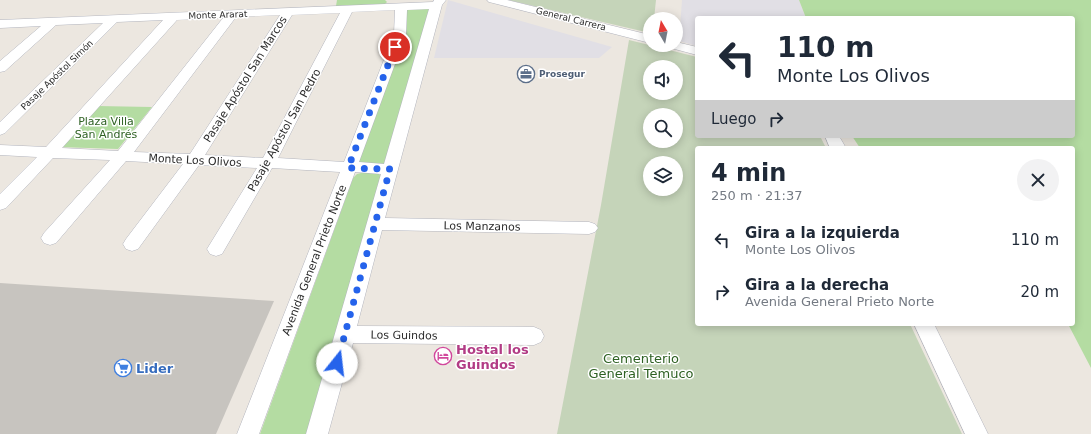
<!DOCTYPE html>
<html lang="es">
<head>
<meta charset="utf-8">
<style>
  :root { --surface:#fff; --page:#f2f2f3; --text:#1f2937; --muted:#747a83 }
  body { margin:0; font-family:"DejaVu Sans",sans-serif; background:var(--page); color:var(--text); height:100vh; display:flex; flex-direction:column; font-size:15px; white-space:nowrap }
  * { box-sizing:border-box; margin:0 }
  p { font-size:13px; color:var(--muted) }
  .icon { flex:none; width:22px; height:22px; fill:none; stroke:currentColor; stroke-width:2; stroke-linecap:round; stroke-linejoin:round }
  .map { position:relative; flex:1; overflow:hidden }
  .details { position:absolute; left:695px; top:146px; width:380px; height:180px; display:flex; flex-direction:column; background:var(--surface); border-radius:4px; box-shadow:0 2px 10px #0003 }
  .details>* { flex:none }
  .hud { position:absolute; left:695px; top:16px; width:380px; height:122px; border-radius:4px; box-shadow:0 2px 10px #0003; background:#fff; color:var(--text); overflow:hidden }
  .needle { width:26px; rotate:350deg }
  .buttons { position:absolute; left:643px; top:12px; display:grid; gap:8px }
  .buttons a { display:grid; place-items:center; width:40px; height:40px; border-radius:50%; background:var(--surface); box-shadow:0 2px 10px #0003; font-size:20px }
  .pin { position:absolute; display:grid; place-items:center; width:34px; height:34px; color:#fff; margin:-17px; border:2px solid #fff; border-radius:50%; box-shadow:0 1px 4px #0007 }
  .me { position:absolute; width:44px; margin:-22px; rotate:16deg; stroke-linejoin:round; filter:drop-shadow(0 0 3px #0008) }
  .turn { display:flex; align-items:center; gap:14px; height:84px; padding:0 16px; font-size:18px }
  .turn .icon { width:52px; height:52px; stroke-width:2.5 }
  .turn b { display:block; font-size:28px; line-height:34px }
  .then { display:flex; align-items:center; height:38px; padding:0 16px; background:#0003; gap:8px; font-size:15px }
  .round { display:grid; place-items:center; flex:none; width:42px; height:42px; border-radius:21px; background:var(--page) }
  .summary { display:flex; align-items:center; justify-content:space-between; height:68px; padding:0 16px }
  h1 { font-size:24px; font-weight:700; line-height:30px }
  ul { padding:0; list-style:none }
  li { display:flex; align-items:center; gap:12px; height:52px; padding:0 16px }
  li div { flex:1 }
  li b { display:block; font-size:15px }
  li em { font-style:normal }
  .map>svg:first-child { display:block }
  .industrial { fill:#e1dfe5 }
  .green { fill:#b4dca2 }
  .cemetery { fill:#c5d4b9; fill-rule:evenodd }
  .building { fill:#c7c4bf }
  .lines { fill:none; stroke-linecap:round; stroke-linejoin:round }
  .minor-casing { stroke:#b3b5be; stroke-width:1 }
  .minor { fill:#fff; fill-rule:evenodd }
  .route { stroke:#2563eb; stroke-width:7; stroke-dasharray:0 12.6 }
  .labels { text-anchor:middle; stroke-width:3; stroke-linejoin:round; paint-order:stroke }
  .far-street-label { font-size:9px; fill:#2c2c2c; stroke:#fff }
  .far-service-label { font-size:9px; font-weight:bold; fill:#4e5e75; stroke:#fff; text-anchor:start }
  .street-label { font-size:11px; fill:#2c2c2c; stroke:#fff }
  .park-label { font-size:11px; fill:#2e6123; stroke:#fff }
  .near-hotel-label { font-size:13px; font-weight:bold; fill:#b23c85; stroke:#fff; text-anchor:start }
  .near-park-label { font-size:13px; fill:#2e6123; stroke:#fff }
  .near-shop-label { font-size:13px; font-weight:bold; fill:#366cbe; stroke:#fff; text-anchor:start }
</style>
</head>
<body>
<div class="map">
<svg width="1091" height="434" viewBox="0 0 1091 434">
  <rect width="100%" height="100%" fill="#ece7e0"/>
  <g class="industrial">
    <polygon points="448,0 612,47 599,58 434,58"/>
    <polygon points="682,0 799,0 806,18 697,18 697,46 679,41"/>
  </g>
  <g class="green">
    <polygon points="337,0 385,0 387,2 385,4 336,6"/>
    <polygon points="799,0 1091,0 1091,368 1068,324 1073,324 1073,148 860,148 852,136 1073,136 1073,18 806,18"/>
    <polygon points="433,7 387,166 353,166 404,9"/>
    <polygon points="97,106 152,107 118,149 59,147"/>
    <polygon points="369,171 379,174 384,179 307,434 260,434 353,178 357,174"/>
  </g>
  <g class="cemetery">
    <polygon points="508,0 656,0 654,19 650,19 650,33"/>
    <path d="M629,40L697,57V136H820L826,148H697V324H910L962,434H557L601,205ZM650,67H676V93H650ZM650,115H676V141H650ZM650,163H676V189H650Z"/>
  </g>
  <polygon class="building" points="0,283 274,301 216,434 0,434"/>
  <g class="lines">
    <defs>
      <g id="minor">
        <path d="M434,0H446L442,5L385,218L589,222L595,224L598,228L595,232L589,234L382,230L357,326L534,327L541,330L544,336L541,342L534,345L353,343L328,434H306L381,174L355,172L259,434H237L340,172L272,168L222,254L216,256L210,254L207,249L257,168L199,165L138,249L132,251L126,249L123,244L126,239L183,164L126,161L56,243L50,245L44,243L41,238L44,233L110,160L53,158L6,208L0,210V194L37,157L0,155V145L46,147L163,20L117,22L5,133L0,135V122L103,23L56,25L5,71L0,72V61L41,26L0,28V20L433,2ZM429,9L384,164L359,162L406,34L407,10ZM395,10L394,34L344,162L278,158L352,12ZM340,13L263,158L205,155L292,15ZM280,15L190,154L134,152L236,17ZM223,18L118,151L62,148L177,20Z"/>
        <polygon points="487,0 507,0 650,35 650,43 489,2"/>
        <polygon points="676,42 697,47 697,55 671,48 669,45 676,45"/>
        <polygon points="825,136 839,136 846,148 830,148"/>
        <polygon points="914,324 934,324 988,434 965,434"/>
      </g>
    </defs>
    <use href="#minor" class="minor-casing"/>
    <use href="#minor" class="minor"/>
  </g>
  <g class="lines">
    <polyline class="route" points="337,363 390,169 348,168 395,47"/>
  </g>
  <defs>
    <symbol id="office-ring" viewBox="-11 -11 22 22"><circle r="9.5" fill="#fff" stroke="#5c6f8a" stroke-width="1.5"/><path d="M-6-3h4V-5.5h4V-3h4V5H-6ZM-1-4.5V-3h2v-1.5ZM-6 0V1H6V0Z" fill="#5c6f8a"/></symbol>
    <symbol id="hotel-ring" viewBox="-11 -11 22 22"><circle r="9.5" fill="#fff" stroke="#d1479c" stroke-width="1.5"/><path d="M-6-4.5h1.5V1H6V5H4.5V3h-9V5H-6ZM-4 0a1.8 1.8 0 1 1 3.6 0ZM.5 0V-2.5h3Q6-2.5 6 0Z" fill="#d1479c"/></symbol>
    <symbol id="supermarket-ring" viewBox="-11 -11 22 22"><circle r="9.5" fill="#fff" stroke="#3f7fe0" stroke-width="1.5"/><path d="M-6-5.5h2.5l.6 2H6L4.5 2H-2.5L-4.4-4H-6ZM-1.5 3.2a1.3 1.3 0 1 0 .1 0ZM3 3.2a1.3 1.3 0 1 0 .1 0Z" fill="#3f7fe0"/></symbol>
  </defs>
  <g fill-rule="evenodd">
    <use href="#office-ring" x="516" y="64" width="20" height="20"/>
    <use href="#hotel-ring" x="433" y="346" width="20" height="20"/>
    <use href="#supermarket-ring" x="113" y="358" width="20" height="20"/>
  </g>
  <g class="labels">
    <g class="far-street-label">
      <text transform="translate(218 15) rotate(-2)" y="3">Monte Ararat</text>
      <text transform="translate(571 19) rotate(14)" y="3">General Carrera</text>
      <text transform="translate(57 75) rotate(-44)" y="3">Pasaje Apóstol Simón</text>
    </g>
    <g class="far-service-label">
      <text x="539" y="77">Prosegur</text>
    </g>
    <g class="street-label">
      <text transform="translate(245 79) rotate(-58)" y="4">Pasaje Apóstol San Marcos</text>
      <text transform="translate(284 130) rotate(-61)" y="4">Pasaje Apóstol San Pedro</text>
      <text transform="translate(195 160) rotate(3)" y="4">Monte Los Olivos</text>
      <text transform="translate(482 226) rotate(1)" y="4">Los Manzanos</text>
      <text transform="translate(314 260) rotate(-69)" y="4">Avenida General Prieto Norte</text>
      <text transform="translate(404 335) rotate(1)" y="4">Los Guindos</text>
    </g>
    <g class="park-label">
      <text x="106" y="125">Plaza Villa<tspan x="106" dy="13">San Andrés</tspan></text>
    </g>
    <g class="near-hotel-label">
      <text x="456" y="354">Hostal los<tspan x="456" dy="15">Guindos</tspan></text>
    </g>
    <g class="near-park-label">
      <text x="641" y="363">Cementerio<tspan x="641" dy="15">General Temuco</tspan></text>
    </g>
    <g class="near-shop-label">
      <text x="136" y="373">Lider</text>
    </g>
  </g>
</svg>
<div class="buttons">
<a><svg class="needle" viewBox="-14 -14 28 28"><path d="M0-13l5 13h-10z" fill="#e53935"/><path d="M0 13l5-13h-10z" fill="#747a83"/></svg></a>
<a><svg class="icon" aria-label="sound" viewBox="0 0 24 24"><path d="M4 9h4l5-4v14l-5-4H4zM17 9q2 3 0 6"/></svg></a>
<a><svg class="icon" aria-label="search" viewBox="0 0 24 24"><circle cx="10" cy="10" r="6"/><path d="M15 15l6 6"/></svg></a>
<a><svg class="icon" aria-label="layers" viewBox="0 0 24 24"><path d="M12 4l9 5-9 5-9-5zM3 14l9 5 9-5"/></svg></a>
</div>
<div class="pin" style="left:395px;top:47px;background:#d93025"><svg class="icon" aria-label="arrive" viewBox="0 0 24 24"><path d="M6 21V4h12l-3 4 3 4H6"/></svg></div>
<svg class="me" style="left:337px;top:363px" viewBox="-20 -20 40 40"><circle r="19" fill="#fff"/><path d="M0-13L10 11 0 6-10 11z" fill="#2563eb"/></svg>
<div class="hud">
<div class="turn"><svg class="icon" aria-label="left" viewBox="0 0 24 24"><path d="M17 20v-9H6M10 6l-5 5 5 5"/></svg><div><b>110 m</b>Monte Los Olivos</div></div>
<div class="then">Luego<svg class="icon" aria-label="right" viewBox="0 0 24 24"><path d="M7 20v-9h11M14 6l5 5-5 5"/></svg></div>
</div>
<section class="details">
<div class="summary"><div><h1>4 min</h1><p>250 m · 21:37</p></div><a class="round"><svg class="icon" aria-label="close" viewBox="0 0 24 24"><path d="M6 6l12 12M18 6L6 18"/></svg></a></div>
<ul>
<li><svg class="icon" aria-label="left" viewBox="0 0 24 24"><path d="M17 20v-9H6M10 6l-5 5 5 5"/></svg><div><b>Gira a la izquierda</b><p>Monte Los Olivos</p></div><em>110 m</em></li>
<li><svg class="icon" aria-label="right" viewBox="0 0 24 24"><path d="M7 20v-9h11M14 6l5 5-5 5"/></svg><div><b>Gira a la derecha</b><p>Avenida General Prieto Norte</p></div><em>20 m</em></li>
</ul>
</section>
</div>
</body>
</html>
